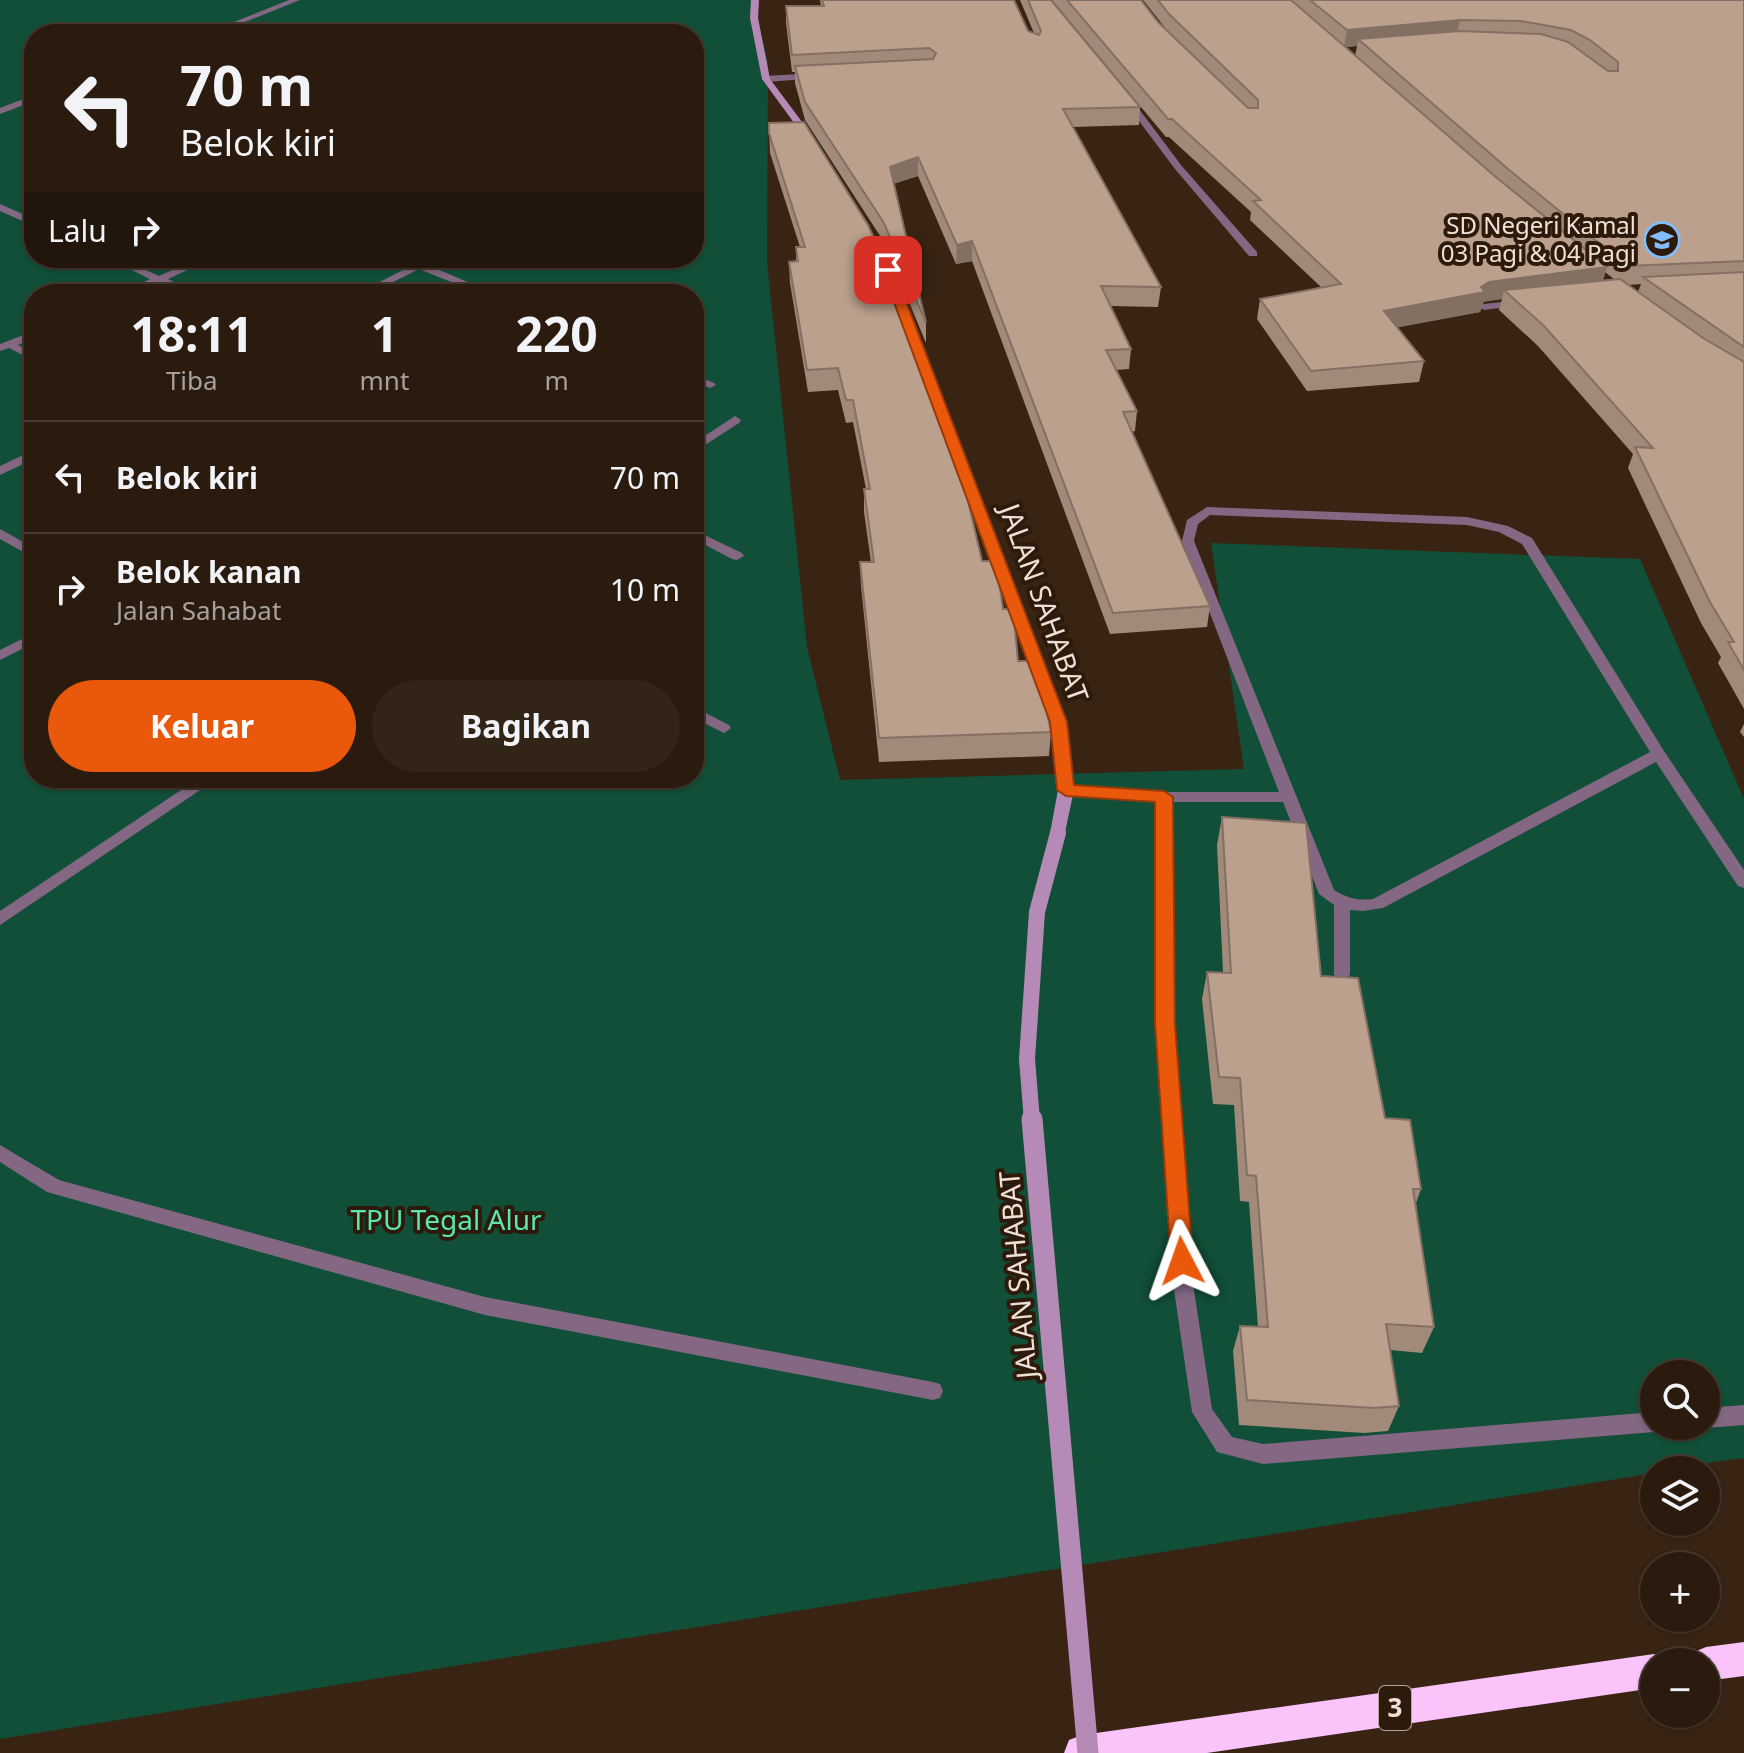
<!DOCTYPE html>
<html lang="id">
<head>
<meta charset="utf-8">
<style>
  :root { --surface:#2b1b0f; --page:#332418; --text:#f1f3f6; --muted:#a6a19e; --line:#47392f; --accent:#ea580c }
  body { margin:0; font-family:"Noto Sans",sans-serif; background:var(--page); color:var(--text); height:100vh; display:flex; flex-direction:column; font-size:30px; white-space:nowrap }
  * { box-sizing:border-box; margin:0 }
  p { font-size:26px; color:var(--muted) }
  .icon { flex:none; width:44px; height:44px; fill:none; stroke:currentColor; stroke-width:2; stroke-linecap:round; stroke-linejoin:round }
  .map { position:relative; flex:1; overflow:hidden }
  .sheet { position:absolute; left:24px; top:284px; width:680px; height:504px; display:flex; flex-direction:column; background:var(--surface); border-radius:32px; box-shadow:0 2px 6px #0004,0 0 0 2px var(--line) }
  .sheet>* { flex:none }
  .banner { position:absolute; left:24px; top:24px; width:680px; height:244px; border-radius:32px; box-shadow:0 2px 6px #0004,0 0 0 2px var(--line); background:#2b1b0f; color:var(--text); overflow:hidden }
  .controls { position:absolute; left:1640px; top:1360px; display:grid; gap:16px }
  .controls a { display:grid; place-items:center; width:80px; height:80px; border-radius:50%; background:var(--surface); box-shadow:0 2px 6px #0004,0 0 0 2px var(--line); font-size:40px }
  .pin { position:absolute; display:grid; place-items:center; width:68px; height:68px; color:#fff; margin:-34px; border-radius:16px; box-shadow:0 4px 12px #0006 }
  .me { position:absolute; width:88px; margin:-44px; rotate:356deg; stroke-linejoin:round; filter:drop-shadow(0 0 6px #0008) }
  .turn { display:flex; align-items:center; gap:28px; height:168px; padding:0 24px; font-size:36px }
  .turn .icon { width:104px; height:104px; stroke-width:2.5 }
  .turn b { display:block; font-size:56px; line-height:68px }
  .then { display:flex; align-items:center; height:76px; padding:0 24px; background:#0003; gap:16px; font-size:30px }
  .eta { display:flex; justify-content:space-evenly; align-items:center; height:136px; text-align:center }
  .eta b { font-size:48px; font-weight:700; line-height:56px }
  .action { display:flex; gap:16px; margin-top:auto; padding:16px 24px }
  .action a { flex:1; height:92px; border-radius:48px; background:var(--accent); color:#fff; font-size:32px; font-weight:700; line-height:92px; text-align:center }
  .action a+a { background:var(--page); color:var(--text) }
  ul { padding:0; list-style:none }
  li { display:flex; align-items:center; gap:24px; height:112px; padding:0 24px; border-top:2px solid var(--line) }
  li div { flex:1 }
  li b { display:block; font-size:30px }
  li em { font-style:normal }
  .map>svg:first-child { display:block }
  .green { fill:#114f38; fill-rule:evenodd }
  .lines { fill:none; stroke-linecap:round; stroke-linejoin:round }
  .lane { fill:#836783; fill-rule:evenodd }
  .street { fill:#836783; fill-rule:evenodd }
  .secondary { fill:#b68ab6; fill-rule:evenodd }
  .highway { fill:#fac3fa; fill-rule:evenodd }
  .secondary-bridge-far1 { stroke:#b68ab6; stroke-width:16 }
  .secondary-bridge { stroke:#b68ab6; stroke-width:21 }
  .wall { fill:#a18a79; fill-rule:evenodd }
  .shaded-wall { fill:#837063 }
  .building { fill:#bba08d; stroke:#837063; stroke-width:2 }
  .route { fill:#ea580c; stroke:#983908; stroke-width:2 }
  .labels { text-anchor:middle; stroke-width:8; stroke-linejoin:round; paint-order:stroke }
  .far-poi-label { font-size:24px; fill:#efe0d7; stroke:#2e1a0a; text-anchor:end }
  .shield { fill:#2e1a0a; stroke:#b5a59a; stroke-width:2 }
  .shield-label { font-size:26px; font-weight:bold; fill:#efe0d7 }
  .street-label { font-size:28px; fill:#efe0d7; stroke:#2e1a0a }
  .park-label { font-size:28px; fill:#58e8b0; stroke:#2e1a0a }
</style>
</head>
<body>
<div class="map">
<svg width="1744" height="1753" viewBox="0 0 1744 1753">
  <rect width="100%" height="100%" fill="#392414"/>
  <path class="green" d="M0,0H753L768,63L767,262L807,647L840,780L1244,769L1211,543L1640,559L1744,799V1458L1654,1470V1473L0,1739ZM34,34H694V258H34ZM34,294H694V778H34ZM1654,1374H1706V1426H1654Z"/>
  <g class="lines">
    <g class="lane">
      <polygon points="289,0 300,0 215,34 204,34"/>
      <polygon points="34,95 34,101 0,114 0,108"/>
      <polygon points="0,204 34,219 34,226 0,211"/>
      <polygon points="107,258 120,258 159,276 199,258 213,258 168,279 196,294 182,294 159,283 135,294 121,294 150,279"/>
      <polygon points="396,258 410,258 419,262 426,258 439,258 428,265 495,294 481,294 419,269 369,294 356,294 411,266"/>
      <polygon points="34,331 34,338 18,345 34,353 34,361 9,348 0,351 0,344"/>
      <polygon points="694,375 714,383 716,385 710,388 694,382"/>
      <polygon points="735,416 741,420 739,423 694,452 694,443"/>
      <polygon points="34,450 34,459 0,475 0,466"/>
      <polygon points="0,529 34,548 34,558 0,539"/>
      <polygon points="694,530 742,553 744,556 737,560 732,559 694,539"/>
      <polygon points="34,633 34,643 0,660 0,650"/>
      <polygon points="694,707 729,725 731,728 724,733 694,718"/>
      <polygon points="199,778 218,778 0,925 0,911"/>
      <polygon points="0,1145 59,1180 485,1297 933,1382 940,1384 943,1391 940,1398 933,1400 485,1315 47,1192 0,1162"/>
    </g>
    <g class="street">
      <polygon points="816,73 819,74 819,78 766,82 762,79 766,76"/>
      <polygon points="1124,97 1130,97 1181,165 1257,252 1257,256 1249,256 1175,169 1124,101"/>
      <polygon points="1519,300 1523,301 1523,305 1484,310 1479,307 1484,304"/>
      <path d="M1207,507L1467,517L1508,526L1532,538L1664,751L1744,870V888L1738,886L1656,762L1383,908L1363,911L1350,910V974L1348,978H1336L1334,974V905L1319,894L1283,802H1172L1174,1024L1194,1290L1212,1409L1232,1437L1263,1444L1654,1412V1426H1663L1661,1429L1654,1432L1263,1464L1217,1452L1192,1412L1174,1290L1156,1024V802L1066,795L1058,790L1066,785L1164,792H1279L1182,541L1187,520ZM1210,515L1467,525L1499,532L1522,544L1650,752L1373,899C1358,901 1347,898 1334,890L1194,541L1198,524Z"/>
      <polygon points="1744,1405 1744,1425 1706,1428 1702,1426 1706,1426 1706,1408"/>
    </g>
    <g class="secondary">
      <polygon points="751,0 759,0 758,18 770,79 814,138 814,142 808,142 762,79 750,18"/>
      <polygon points="890,271 895,274 1066,722 1074,790 1064,837 1052,837 1050,833 1058,790 1052,722 885,274"/>
    </g>
    <g class="highway">
      <polygon points="1744,1642 1744,1676 1706,1681 1706,1662 1689,1662 1694,1652 1706,1647"/>
      <polygon points="1654,1654 1668,1662 1654,1662 1654,1688 1207,1753 1064,1753 1069,1740 1082,1735"/>
    </g>
    <polyline class="secondary-bridge-far1" points="1032,1121 1027,1059 1037,912 1058,833"/>
    <polyline class="secondary-bridge" points="1032,1119 1088,1753"/>
  </g>
  <g class="wall">
    <polygon points="820,0 1014,0 1028,31 1034,33 1020,0 1051,0 1140,107 1139,125 1073,127 1161,287 1158,307 1111,306 1131,349 1129,369 1116,370 1137,411 1135,431 1132,432 1210,606 1207,627 1110,634 972,261 956,264 918,176 893,184 926,323 926,343 884,242 805,120 795,83 795,72 792,72 786,23 786,6 821,6"/>
    <path d="M1052,0H1141L1158,22L1166,29L1143,0H1744V709L1718,663L1721,657L1701,623L1628,468L1633,454L1538,346L1499,310L1502,299L1484,301L1480,312L1397,327L1424,361L1419,382L1307,391L1257,319L1260,299L1321,287L1250,220L1251,212L1169,137H1166ZM1357,46L1355,56L1345,47ZM1605,272L1614,279L1603,280ZM1641,284L1638,292L1629,285Z"/>
    <polygon points="769,123 982,561 1003,609 1018,661 1051,732 1049,756 879,762 861,586 860,562 871,562 864,512 864,489 866,489 853,422 846,423 838,390 808,392 790,283 789,262 796,261 796,247 800,247 770,153"/>
    <polygon points="1744,724 1744,737 1740,732"/>
    <polygon points="1222,817 1321,976 1385,1118 1421,1189 1416,1203 1434,1327 1422,1353 1390,1350 1399,1406 1388,1431 1364,1433 1239,1425 1233,1351 1240,1326 1258,1327 1249,1202 1240,1201 1234,1105 1213,1104 1202,999 1207,972 1223,972 1217,845"/>
  </g>
  <g class="shaded-wall">
    <polygon points="1460,20 1456,37 1358,39 1357,46 1344,47 1347,30"/>
    <polygon points="918,157 918,176 889,185 890,167"/>
    <polygon points="972,241 972,261 956,264 957,245"/>
    <polygon points="1607,267 1601,287 1504,290 1502,299 1483,302 1480,312 1379,331 1384,311 1489,282"/>
  </g>
  <g class="building">
    <polygon points="822,0 1014,0 1028,31 1039,35 1041,31 1028,0 1051,0 1140,107 1063,109 1161,287 1101,286 1131,349 1106,350 1137,411 1123,412 1210,606 1113,613 972,241 957,245 918,157 890,167 926,323 884,223 805,102 795,66 933,59 936,53 929,48 792,55 786,6 824,6"/>
    <polygon points="1067,0 1141,0 1158,22 1248,108 1258,108 1258,100 1169,14 1158,0 1291,0 1497,178 1607,267 1489,282 1481,287 1485,292 1384,311 1424,361 1311,371 1260,299 1341,284 1253,201 1261,200 1172,119 1168,119"/>
    <polygon points="1310,0 1744,0 1744,261 1627,266 1508,169 1358,39 1459,31 1541,34 1568,42 1608,71 1618,71 1618,62 1590,40 1571,30 1521,21 1460,20 1347,30"/>
    <polygon points="804,122 868,225 892,277 954,441 982,561 996,561 1003,609 1013,609 1018,661 1036,661 1051,732 879,738 860,562 874,562 864,489 870,489 853,400 846,400 838,368 807,370 789,262 798,261 796,247 805,247 769,133 769,123"/>
    <polygon points="1744,272 1744,347 1643,277"/>
    <polygon points="1620,279 1703,338 1744,362 1744,670 1728,642 1734,642 1710,602 1635,447 1653,448 1544,326 1504,290"/>
    <polygon points="1222,817 1306,823 1321,976 1358,978 1385,1118 1410,1120 1421,1189 1413,1189 1434,1327 1386,1324 1399,1406 1374,1408 1247,1400 1240,1326 1268,1327 1256,1176 1247,1175 1240,1078 1219,1077 1207,972 1231,973"/>
  </g>
  <polygon class="route" points="888,267 894,270 1067,722 1074,785 1164,791 1173,797 1175,1024 1193,1261 1190,1267 1182,1270 1174,1267 1171,1261 1155,1024 1155,802 1066,796 1057,790 1050,722 882,270"/>
  <defs>
    <symbol id="school-ring" viewBox="-11 -11 22 22"><circle r="9.5" fill="#2e1a0a" stroke="#80bdfa" stroke-width="1.5"/><path d="M0-5L7-2L0 1L-7-2ZM-4 1L0 2.5L4 1V4Q0 6-4 4Z" fill="#80bdfa"/></symbol>
  </defs>
  <g fill-rule="evenodd">
    <use href="#school-ring" x="1642" y="220" width="40" height="40"/>
  </g>
  <g class="labels">
    <g class="far-poi-label">
      <text x="1636" y="234">SD Negeri Kamal<tspan x="1636" dy="28">03 Pagi &amp; 04 Pagi</tspan></text>
    </g>
    <rect class="shield" x="1379" y="1686" width="32" height="44" rx="6"/>
    <g class="shield-label">
      <text x="1395" y="1717">3</text>
    </g>
    <g class="street-label">
      <text transform="translate(1044 603) rotate(70)" y="10">JALAN SAHABAT</text>
      <text transform="translate(1018 1275) rotate(-95)" y="10">JALAN SAHABAT</text>
    </g>
    <g class="park-label">
      <text x="446" y="1230">TPU Tegal Alur</text>
    </g>
  </g>
</svg>
<div class="controls">
<a><svg class="icon" aria-label="search" viewBox="0 0 24 24"><circle cx="10" cy="10" r="6"/><path d="M15 15l6 6"/></svg></a>
<a><svg class="icon" aria-label="layers" viewBox="0 0 24 24"><path d="M12 4l9 5-9 5-9-5zM3 14l9 5 9-5"/></svg></a>
<a>+</a>
<a>−</a>
</div>
<div class="pin" style="left:888px;top:270px;background:#d93025"><svg class="icon" aria-label="arrive" viewBox="0 0 24 24"><path d="M6 21V4h12l-3 4 3 4H6"/></svg></div>
<svg class="me" style="left:1182px;top:1261px" viewBox="-20 -20 40 40"><path d="M0-17L14 15 0 8-14 15z" fill="#ea580c" stroke="#fff" stroke-width="4"/></svg>
<div class="banner">
<div class="turn"><svg class="icon" aria-label="left" viewBox="0 0 24 24"><path d="M17 20v-9H6M10 6l-5 5 5 5"/></svg><div><b>70 m</b>Belok kiri</div></div>
<div class="then">Lalu<svg class="icon" aria-label="right" viewBox="0 0 24 24"><path d="M7 20v-9h11M14 6l5 5-5 5"/></svg></div>
</div>
<section class="sheet">
<div class="eta">
<div><b>18:11</b><p>Tiba</p></div>
<div><b>1</b><p>mnt</p></div>
<div><b>220</b><p>m</p></div>
</div>
<ul>
<li><svg class="icon" aria-label="left" viewBox="0 0 24 24"><path d="M17 20v-9H6M10 6l-5 5 5 5"/></svg><div><b>Belok kiri</b></div><em>70 m</em></li>
<li><svg class="icon" aria-label="right" viewBox="0 0 24 24"><path d="M7 20v-9h11M14 6l5 5-5 5"/></svg><div><b>Belok kanan</b><p>Jalan Sahabat</p></div><em>10 m</em></li>
</ul>
<div class="action"><a>Keluar</a><a>Bagikan</a></div>
</section>
</div>
</body>
</html>
